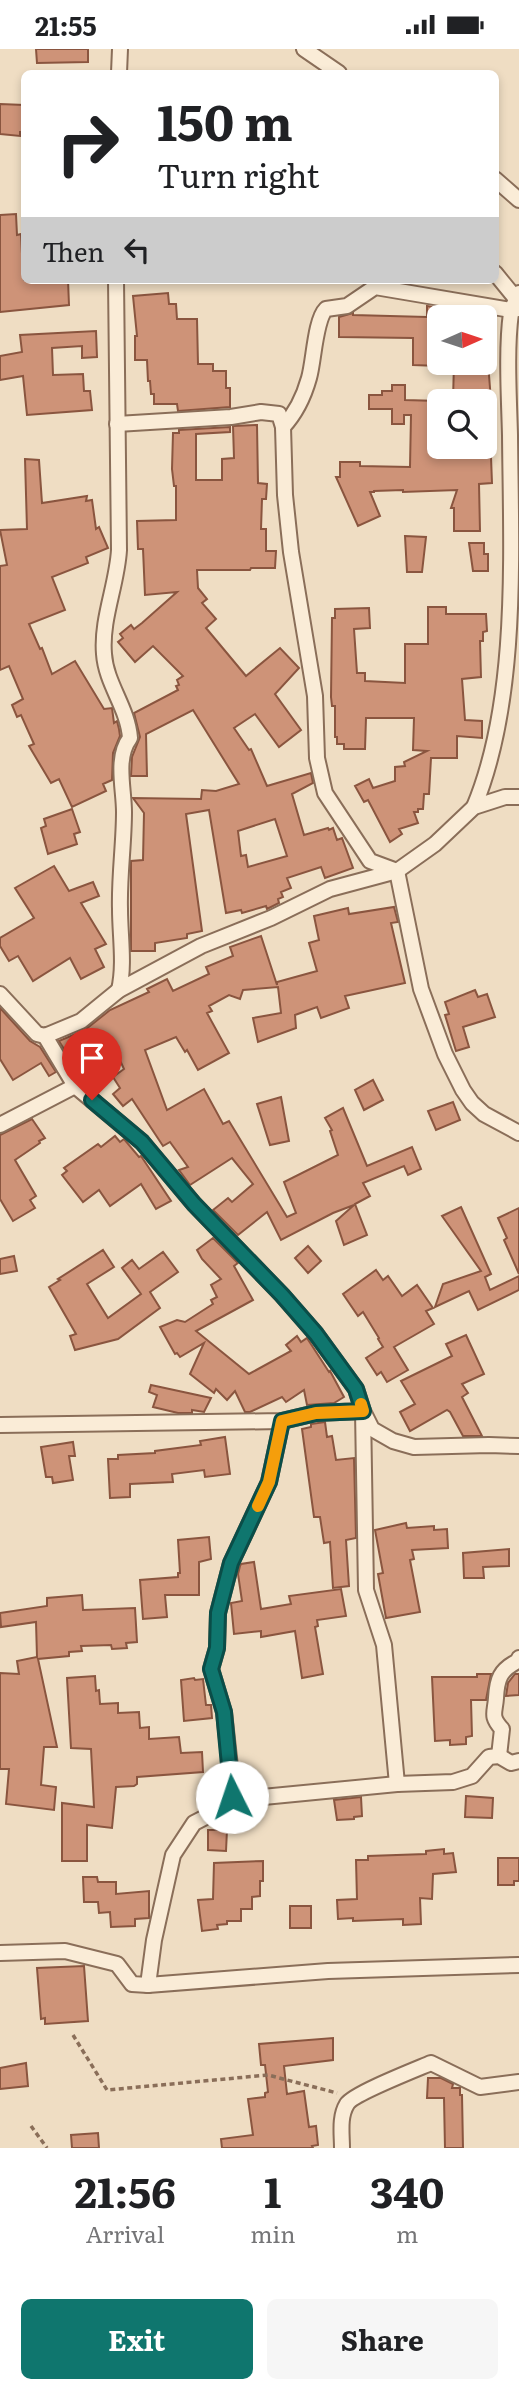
<!DOCTYPE html>
<html lang="en">
<head>
<meta charset="utf-8">
<style>
  :root { --surface:#fff; --page:#f6f6f6; --text:#202124; --muted:#757577; --accent:#0f766e }
  body { margin:0; font-family:Literata,serif; background:var(--page); color:var(--text); height:100vh; display:flex; flex-direction:column; font-size:26px; white-space:nowrap }
  * { box-sizing:border-box; margin:0 }
  p { font-size:23px; color:var(--muted) }
  .icon { flex:none; width:38px; height:38px; fill:none; stroke:currentColor; stroke-width:2; stroke-linecap:round; stroke-linejoin:round }
  .map { position:relative; height:2099px; overflow:hidden }
  .details { display:flex; flex-direction:column; background:var(--surface); flex:1 }
  .details>* { flex:none }
  .hud { position:absolute; left:21px; top:21px; width:478px; height:214px; border-radius:10px; box-shadow:0 4px 10px #0003; background:#fff; color:var(--text); overflow:hidden }
  .needle { width:46px; rotate:87deg }
  .buttons { position:absolute; left:427px; top:256px; display:grid; gap:14px }
  .buttons a { display:grid; place-items:center; width:70px; height:70px; border-radius:10px; background:var(--surface); box-shadow:0 4px 10px #0003; font-size:35px }
  .pin { position:absolute; display:grid; place-items:center; width:60px; height:60px; color:#fff; margin:-72px -30px; border-radius:50% 50% 50% 0; rotate:-45deg; box-shadow:0 0 7px #0007 }
  .pin .icon { rotate:45deg }
  .me { position:absolute; width:77px; margin:-38px; rotate:356deg; stroke-linejoin:round; filter:drop-shadow(0 0 5px #0008) }
  .turn { display:flex; align-items:center; gap:24px; height:147px; padding:0 21px; font-size:32px }
  .turn .icon { width:91px; height:91px; stroke-width:2.5 }
  .turn b { display:block; font-size:49px; line-height:60px }
  .then { display:flex; align-items:center; height:66px; padding:0 21px; background:#0003; gap:14px; font-size:26px }
  .eta { display:flex; justify-content:space-evenly; align-items:center; height:119px; text-align:center }
  .eta b { font-size:42px; font-weight:700; line-height:49px }
  .action { display:flex; gap:14px; margin-top:auto; padding:14px 21px }
  .action a { flex:1; height:80px; border-radius:10px; background:var(--accent); color:#fff; font-size:28px; font-weight:700; line-height:80px; text-align:center }
  .action a+a { background:var(--page); color:var(--text) }
  .status { display:flex; justify-content:space-between; align-items:center; height:49px; padding:0 35px; background:var(--surface); direction:ltr }
  .status svg { height:19px; fill:currentColor }
  .map>svg:first-child { display:block }
  .building { fill:#ce9378; stroke:#8a553f; stroke-width:2; fill-rule:evenodd }
  .lines { fill:none; stroke-linecap:round; stroke-linejoin:round }
  .street-casing { stroke:#8a6e59; stroke-width:18 }
  .path { stroke:#8a6e59; stroke-width:3.5; stroke-dasharray:5 3.5; stroke-linecap:butt }
  .street { stroke:#faecd7; stroke-width:14 }
  .route-casing { stroke:#0a4d48; stroke-width:18 }
  .route { stroke:#0f766e; stroke-width:12 }
  .slow { stroke:#f59e0b; stroke-width:12 }
</style>
</head>
<body>
<div class="status"><b>21:55</b><svg viewBox="0 0 49 12"><path d="M0 12V9h3v3zM5 12V6h3v6zM10 12V3h3v9zM15 12V0h3v12zM26 1h20v11H26zM47 4h2v5h-2z"/></svg></div>
<div class="map">
<svg width="519" height="2099" viewBox="0 0 519 2099">
  <rect width="100%" height="100%" fill="#efddc3"/>
  <g class="building">
    <polygon points="36,0 88,0 88,13 37,14"/>
    <polygon points="0,55 24,56 24,83 20,83 20,87 0,85"/>
    <polygon points="16,165 17,186 21,185 22,205 24,205 24,231 68,231 69,256 0,263 0,166"/>
    <polygon points="168,244 169,255 176,255 177,270 197,270 198,315 213,315 213,322 226,322 226,339 230,339 230,358 178,362 177,355 154,355 154,345 151,345 150,332 148,332 147,311 135,311 135,287 137,287 133,247"/>
    <polygon points="427,257 439,259 439,317 413,316 413,289 339,288 339,268 353,264 353,266 427,268"/>
    <polygon points="96,282 97,308 82,309 82,297 52,299 53,326 83,325 84,342 90,342 92,361 27,366 23,327 0,331 0,307 22,303 20,286"/>
    <polygon points="454,313 488,313 491,352 453,352"/>
    <polygon points="392,336 405,336 405,351 439,352 439,409 491,408 492,434 479,435 480,482 454,482 454,459 451,459 457,441 403,443 403,441 374,442 374,443 370,443 380,467 358,477 336,428 340,428 340,413 360,413 360,417 410,418 411,366 404,366 404,375 392,375 392,360 369,360 369,346 382,346 382,342 392,342"/>
    <path d="M257,376L258,434L267,435L266,450H262L261,480H266V502H276L275,519H251L250,521H197L198,539L207,550L202,554L216,570L206,579L246,627L280,599L299,619L275,645L301,681L279,698L255,665L234,679L249,701L251,700L267,737L311,724L313,734L292,745L304,786L328,779L329,781L333,779L337,791L342,789L353,819L325,829L321,818L287,829L291,839L281,843L283,848L278,850L279,854L267,860L266,857L242,864L241,861L226,864L209,761L186,765L202,882L187,885V889L155,894V902H131V812L143,811L144,764L133,749L201,750L202,741L216,742L239,735L193,661L146,685L147,727H131L132,708L140,688L134,664L178,641L176,637L179,636L177,631L183,627L153,597L135,613L118,593L123,589L120,585L131,576L134,580L142,574L177,543L145,546L143,500H138L137,472L176,471V437H174L172,420L173,384H179V381L230,378V383L196,385V431H222V410L234,409L233,377ZM275,770L287,807L248,818L246,806L241,807L238,782Z"/>
    <polygon points="25,410 39,411 42,454 87,447 86,452 92,451 96,480 99,478 108,499 86,508 88,514 52,528 65,561 29,575 40,600 42,599 52,625 75,612 104,660 112,659 114,674 117,672 119,680 120,687 113,704 112,731 103,735 106,742 72,758 59,730 51,734 29,697 34,695 21,666 17,668 12,656 23,650 9,617 0,621 0,517 7,516 0,481 27,480"/>
    <polygon points="405,487 426,488 422,523 407,523"/>
    <polygon points="469,494 484,494 484,505 488,505 488,522 473,522"/>
    <polygon points="428,558 446,558 446,565 486,565 487,582 483,583 483,592 480,592 481,628 462,630 465,671 482,672 482,689 457,687 457,709 431,709 429,745 424,745 423,760 418,760 418,763 414,763 418,774 399,780 402,785 390,793 368,751 364,753 355,737 369,730 373,739 395,732 395,718 405,717 404,713 427,702 413,701 414,669 366,669 365,700 344,700 344,695 337,695 337,688 335,688 335,657 332,657 331,648 332,569 335,569 335,560 369,559 370,579 354,580 357,624 365,624 365,632 405,634 405,595 428,595"/>
    <polygon points="72,760 80,783 74,785 77,795 48,805 41,779 46,777 44,770"/>
    <polygon points="54,817 69,842 93,833 99,847 81,854 106,895 95,900 104,918 81,930 70,909 33,932 18,907 9,912 0,897 0,889 34,869 15,839"/>
    <polygon points="394,858 398,873 391,874 405,934 345,947 349,959 321,969 317,958 295,966 296,979 258,993 253,969 281,964 278,938 243,941 240,950 229,946 209,957 212,962 207,964 229,1004 198,1021 187,1001 185,1003 176,988 145,1001 167,1061 204,1040 223,1075 229,1072 287,1168 296,1164 284,1133 338,1106 330,1082 332,1081 325,1069 343,1059 367,1117 412,1098 421,1120 408,1126 404,1117 363,1134 370,1147 355,1155 367,1186 344,1196 336,1172 354,1156 333,1164 281,1191 267,1163 238,1186 213,1161 228,1149 232,1153 253,1135 232,1109 190,1136 179,1121 188,1118 170,1093 163,1097 132,1050 123,1057 113,1045 120,1039 113,1028 124,1020 112,994 72,1013 59,992 85,981 110,961 149,943 147,940 167,930 173,942 209,925 206,918 233,907 230,898 261,887 277,936 277,933 317,922 309,894 319,891 314,867 348,859 349,865"/>
    <polygon points="475,941 478,948 487,945 495,968 463,978 469,998 456,1002 445,966 449,965 445,953"/>
    <polygon points="0,959 30,992 40,998 56,1023 49,1027 41,1014 13,1031 0,1010"/>
    <polygon points="373,1031 383,1051 364,1061 355,1041"/>
    <polygon points="281,1048 289,1092 270,1096 257,1055"/>
    <polygon points="453,1053 460,1071 436,1081 428,1062"/>
    <polygon points="32,1070 45,1089 39,1092 40,1094 15,1111 36,1147 30,1151 35,1159 13,1172 0,1150 0,1086"/>
    <polygon points="115,1087 120,1093 124,1090 139,1108 141,1107 171,1152 156,1160 141,1135 110,1157 99,1141 83,1153 62,1126 67,1122 64,1119 98,1095 101,1098"/>
    <polygon points="461,1158 491,1225 485,1228 490,1241 519,1227 519,1241 478,1261 469,1242 435,1258 443,1235 481,1222 442,1167"/>
    <polygon points="519,1159 519,1225 504,1191 507,1189 498,1169"/>
    <polygon points="213,1189 238,1214 234,1217 253,1251 196,1282 249,1325 291,1302 286,1296 297,1287 301,1293 307,1289 329,1323 330,1322 344,1348 334,1354 307,1356 304,1341 286,1353 282,1348 250,1363 245,1363 235,1342 227,1351 216,1340 214,1344 190,1325 204,1294 180,1308 177,1304 175,1305 160,1278 177,1271 185,1273 213,1255 211,1251 217,1248 211,1236 221,1230 202,1210 197,1201"/>
    <polygon points="308,1197 321,1212 308,1224 295,1209"/>
    <polygon points="103,1201 114,1218 87,1235 108,1269 141,1245 122,1219 132,1211 139,1220 163,1203 178,1223 150,1243 160,1259 118,1290 75,1301 70,1287 76,1285 49,1238 60,1231 58,1230"/>
    <polygon points="14,1207 17,1222 0,1225 0,1210"/>
    <polygon points="376,1221 383,1231 388,1227 402,1247 417,1236 433,1259 426,1262 434,1275 394,1298 408,1321 387,1333 381,1323 377,1326 366,1309 383,1298 378,1290 379,1289 363,1263 358,1267 343,1245"/>
    <polygon points="466,1286 484,1325 462,1335 468,1344 462,1348 482,1387 463,1387 450,1363 447,1361 410,1382 400,1363 415,1355 401,1332 452,1307 446,1295"/>
    <polygon points="151,1336 211,1349 204,1363 192,1361 192,1364 178,1364 153,1358 157,1346 149,1343"/>
    <polygon points="325,1373 327,1388 332,1387 336,1411 354,1409 356,1489 346,1491 349,1537 333,1539 330,1493 324,1494 320,1468 314,1468 302,1380 311,1378 311,1375"/>
    <polygon points="225,1388 230,1425 205,1428 204,1421 172,1425 173,1433 130,1435 130,1448 110,1449 108,1410 118,1410 118,1406 155,1404 155,1402 201,1396 200,1392"/>
    <polygon points="73,1393 75,1407 69,1407 73,1431 53,1434 52,1428 46,1428 41,1398"/>
    <polygon points="406,1474 407,1479 434,1477 434,1481 447,1480 448,1499 412,1501 414,1510 410,1511 420,1563 386,1569 378,1525 383,1524 375,1481"/>
    <polygon points="209,1488 211,1510 199,1513 199,1546 165,1546 167,1568 143,1570 140,1531 178,1528 178,1524 180,1524 178,1491"/>
    <polygon points="509,1500 509,1517 483,1518 484,1529 464,1529 463,1504"/>
    <polygon points="254,1513 261,1560 291,1555 289,1547 341,1540 346,1567 317,1571 318,1577 315,1578 323,1625 302,1629 295,1582 261,1588 261,1582 234,1585 231,1554 242,1552 238,1525 240,1517 241,1515"/>
    <polygon points="82,1546 83,1561 135,1559 137,1593 126,1594 127,1599 112,1600 111,1596 81,1597 82,1602 69,1603 69,1607 38,1610 57,1698 44,1698 41,1736 56,1738 54,1761 6,1755 9,1720 0,1720 0,1624 19,1625 17,1612 37,1608 36,1573 1,1578 0,1564 47,1557 47,1549"/>
    <polygon points="477,1625 491,1625 486,1651 471,1651 472,1687 466,1688 466,1695 450,1696 450,1691 435,1692 432,1628 477,1628"/>
    <polygon points="515,1625 519,1625 519,1646 506,1647 508,1634"/>
    <polygon points="95,1627 96,1642 99,1641 100,1655 118,1654 118,1664 139,1663 140,1679 149,1678 149,1690 179,1688 181,1704 202,1703 203,1723 137,1728 137,1735 134,1737 116,1738 112,1779 87,1776 87,1812 62,1812 62,1754 94,1758 91,1700 71,1699 67,1629"/>
    <polygon points="194,1629 195,1631 203,1630 206,1656 211,1656 212,1669 184,1672 181,1631"/>
    <polygon points="466,1747 493,1749 492,1769 465,1768"/>
    <polygon points="361,1748 362,1767 354,1768 354,1770 337,1771 334,1751"/>
    <polygon points="208,1781 227,1781 226,1802 208,1801"/>
    <polygon points="444,1800 444,1805 453,1804 456,1823 433,1825 432,1850 420,1849 421,1875 403,1876 403,1870 353,1872 353,1869 338,1870 337,1851 357,1850 356,1811 368,1811 368,1807 426,1805 426,1802"/>
    <polygon points="498,1809 519,1809 519,1832 514,1832 514,1836 498,1836"/>
    <polygon points="263,1812 263,1832 260,1832 260,1847 252,1848 252,1860 241,1860 241,1872 227,1872 227,1875 217,1876 218,1880 202,1882 198,1851 213,1850 214,1814"/>
    <polygon points="83,1828 97,1828 98,1833 116,1833 116,1845 149,1842 149,1869 135,1870 135,1877 111,1878 110,1863 99,1864 98,1853 84,1853"/>
    <rect x="290" y="1857" width="21" height="22"/>
    <polygon points="84,1917 88,1972 45,1975 45,1969 41,1970 37,1919"/>
    <polygon points="333,1989 333,2011 284,2017 287,2045 304,2042 309,2078 316,2077 318,2096 312,2097 313,2099 222,2099 221,2090 253,2086 248,2050 265,2048 265,2044 268,2043 265,2016 261,2016 259,1995"/>
    <polygon points="26,2014 28,2037 0,2040 0,2019"/>
    <polygon points="428,2029 441,2029 453,2035 452,2039 460,2039 460,2046 462,2046 463,2099 445,2099 444,2049 427,2049"/>
    <polygon points="98,2084 99,2099 72,2099 71,2086"/>
  </g>
  <g class="lines">
    <defs>
      <g id="street">
        <polyline points="304,0 339,24"/>
        <polyline points="119,24 120,0"/>
        <polyline points="495,130 519,151"/>
        <polyline points="495,224 517,251"/>
        <path d="M116,231L119,501C117,536 101,570 104,605C106,635 128,659 130,689C115,709 124,739 124,763C124,795 119,828 120,860C120,887 125,915 119,941"/>
        <polyline points="117,375 231,368 261,363 279,365 283,378 285,446 291,503 315,647 317,709 325,744 370,812 397,822 421,940 445,1005 463,1041 472,1054 484,1065 519,1084"/>
        <path d="M283,378C295,365 304,347 309,329C314,312 315,271 326,260L347,257L375,238L511,261L519,260"/>
        <path d="M474,758C519,650 511,503 510,386C509,348 506,300 511,264C512,257 517,250 519,244"/>
        <polyline points="0,945 37,985 45,987 81,972 119,941 201,897 271,869 330,840 397,822 435,795 474,758 505,748 519,748"/>
        <polyline points="45,987 75,1037 142,1093 194,1155 282,1246 316,1285 356,1340 363,1362 372,1380 393,1392 414,1398 489,1396 519,1397"/>
        <polyline points="0,1076 75,1037"/>
        <polyline points="0,1376 282,1372 316,1364 363,1362 366,1541 384,1596 397,1735"/>
        <path d="M499,1707L502,1680C490,1667 495,1664 496,1649C497,1630 500,1621 518,1612L519,1609"/>
        <polyline points="232,1751 397,1735 453,1733 472,1727 489,1708 499,1707 511,1714 519,1712"/>
        <polyline points="0,1904 65,1902 117,1915 132,1935 148,1936 328,1922 519,1916"/>
        <polyline points="148,1936 154,1891 173,1806 194,1774 227,1757 232,1751 232,1736 224,1663 211,1620 217,1599 218,1564 231,1514 269,1433 282,1372"/>
        <path d="M342,2099C342,2085 339,2068 347,2055C353,2045 417,2020 431,2014L480,2038L519,2033"/>
      </g>
    </defs>
    <use href="#street" class="street-casing"/>
    <g class="path">
      <polyline points="73,1986 107,2041 268,2026 337,2044"/>
      <polyline points="31,2077 47,2099"/>
    </g>
    <use href="#street" class="street"/>
  </g>
  <g class="lines">
    <defs>
      <polyline id="route" points="92,1051 142,1093 194,1155 282,1246 316,1285 356,1340 363,1362 316,1364 282,1372 269,1433 231,1514 218,1564 217,1599 211,1620 224,1663 232,1748"/>
    </defs>
    <use href="#route" class="route-casing"/>
    <use href="#route" class="route"/>
    <polyline class="slow" points="258,1457 269,1433 282,1372 316,1364 363,1362 361,1355"/>
  </g>
</svg>
<div class="buttons">
<a><svg class="needle" viewBox="-14 -14 28 28"><path d="M0-13l5 13h-10z" fill="#e53935"/><path d="M0 13l5-13h-10z" fill="#757577"/></svg></a>
<a><svg class="icon" aria-label="search" viewBox="0 0 24 24"><circle cx="10" cy="10" r="6"/><path d="M15 15l6 6"/></svg></a>
</div>
<div class="pin" style="left:92px;top:1051px;background:#d93025"><svg class="icon" aria-label="arrive" viewBox="0 0 24 24"><path d="M6 21V4h12l-3 4 3 4H6"/></svg></div>
<svg class="me" style="left:232px;top:1748px" viewBox="-20 -20 40 40"><circle r="19" fill="#fff"/><path d="M0-13L10 11 0 6-10 11z" fill="#0f766e"/></svg>
<div class="hud">
<div class="turn"><svg class="icon" aria-label="right" viewBox="0 0 24 24"><path d="M7 20v-9h11M14 6l5 5-5 5"/></svg><div><b>150 m</b>Turn right</div></div>
<div class="then">Then<svg class="icon" aria-label="left" viewBox="0 0 24 24"><path d="M17 20v-9H6M10 6l-5 5 5 5"/></svg></div>
</div>
</div>
<section class="details">
<div class="eta">
<div><b>21:56</b><p>Arrival</p></div>
<div><b>1</b><p>min</p></div>
<div><b>340</b><p>m</p></div>
</div>
<div class="action"><a>Exit</a><a>Share</a></div>
</section>
</body>
</html>
